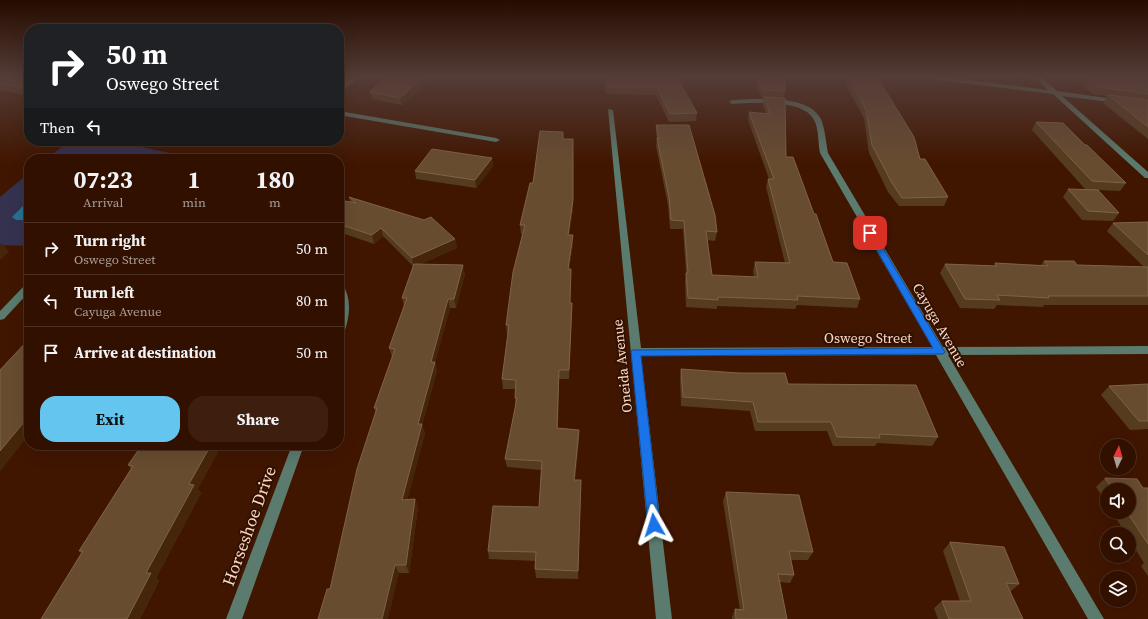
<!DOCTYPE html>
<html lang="en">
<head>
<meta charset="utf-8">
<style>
  :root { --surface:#311000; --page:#3d1e0f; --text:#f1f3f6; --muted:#a89d99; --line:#4c3022; --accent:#64c5ee }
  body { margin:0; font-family:"Source Serif 4",serif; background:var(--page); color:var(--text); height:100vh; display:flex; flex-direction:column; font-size:15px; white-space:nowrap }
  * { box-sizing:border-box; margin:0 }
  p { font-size:13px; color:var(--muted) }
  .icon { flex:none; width:22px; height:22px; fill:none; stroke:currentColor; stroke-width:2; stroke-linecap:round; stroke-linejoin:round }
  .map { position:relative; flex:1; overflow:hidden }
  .drawer { position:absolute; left:24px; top:154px; width:320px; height:296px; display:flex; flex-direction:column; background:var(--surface); border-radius:16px; box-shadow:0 4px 16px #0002,0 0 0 1px var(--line) }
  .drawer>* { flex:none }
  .hud { position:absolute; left:24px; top:24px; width:320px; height:122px; border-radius:16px; box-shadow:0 4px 16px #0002,0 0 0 1px var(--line); background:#202124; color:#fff; overflow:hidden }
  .needle { width:26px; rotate:5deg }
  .fabs { position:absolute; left:1100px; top:439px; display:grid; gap:8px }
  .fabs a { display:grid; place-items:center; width:36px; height:36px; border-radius:50%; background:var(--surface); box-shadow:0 4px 16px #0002,0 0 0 1px var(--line); font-size:20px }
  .pin { position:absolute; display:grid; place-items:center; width:34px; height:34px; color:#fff; margin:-17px; border-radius:8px; box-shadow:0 2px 6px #0006 }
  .me { position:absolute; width:44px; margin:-22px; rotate:354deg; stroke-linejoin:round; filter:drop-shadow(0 0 3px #0008) }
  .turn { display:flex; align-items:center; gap:14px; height:84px; padding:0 16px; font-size:18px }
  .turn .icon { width:52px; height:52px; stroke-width:2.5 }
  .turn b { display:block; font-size:28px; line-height:34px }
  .then { display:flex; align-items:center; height:38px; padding:0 16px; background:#0003; gap:8px; font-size:15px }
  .eta { display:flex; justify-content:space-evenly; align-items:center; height:68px; text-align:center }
  .eta b { font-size:24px; font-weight:700; line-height:28px }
  .action { display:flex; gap:8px; margin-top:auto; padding:8px 16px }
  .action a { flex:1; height:46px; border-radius:16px; background:var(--accent); color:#111; font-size:16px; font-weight:700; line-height:46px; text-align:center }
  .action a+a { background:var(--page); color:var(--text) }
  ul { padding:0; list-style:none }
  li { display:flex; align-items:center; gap:12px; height:52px; padding:0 16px; border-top:1px solid var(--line) }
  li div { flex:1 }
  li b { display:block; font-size:15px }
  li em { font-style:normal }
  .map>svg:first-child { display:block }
  .green { fill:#353250 }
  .water { fill:#257391 }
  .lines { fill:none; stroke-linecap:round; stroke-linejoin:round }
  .minor { fill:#5a7b6e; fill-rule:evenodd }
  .wall { fill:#563c1e }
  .shaded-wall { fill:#46260a }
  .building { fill:#684c30; stroke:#7f6247 }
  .route { fill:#1a73e8; stroke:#114b97 }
  .labels { text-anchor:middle; stroke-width:4; stroke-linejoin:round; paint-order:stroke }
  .street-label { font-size:14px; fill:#fcd7c5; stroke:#301101 }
  .near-street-label { font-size:17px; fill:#fcd7c5; stroke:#301101 }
</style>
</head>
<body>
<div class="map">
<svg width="1148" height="619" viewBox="0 0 1148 619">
  <rect width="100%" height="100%" fill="#411600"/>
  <g class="green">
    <polygon points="69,141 113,141 170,153 165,159 47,159"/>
    <polygon points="29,173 29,246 0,245 0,197"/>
  </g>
  <polygon class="water" points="29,200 29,220 16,220 12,217"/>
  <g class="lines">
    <g class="minor">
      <polygon points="355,76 362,76 339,92 339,87"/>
      <polygon points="920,76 938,76 1048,90 1033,76 1040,76 1057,91 1121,100 1122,101 1119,103 1062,96 1148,172 1148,178 1145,178 1053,94 923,78"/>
      <path d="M752,99C773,99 809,97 821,119C825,129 826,142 828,153L943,347L1148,346V354L948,355L1104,619H1088L936,355L641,356L672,619H656L608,109L613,110L641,348L932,347L820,153C818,143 819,129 814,120C803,98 752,103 732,104L729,102L732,100Z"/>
      <polygon points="339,111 496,138 500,140 496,142 339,115"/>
      <path d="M339,282L342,283C352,299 350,316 344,333L343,336L339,337Z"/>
      <polygon points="29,283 29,292 4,319 0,320 0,311 26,284"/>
      <polygon points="292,445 304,445 242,619 226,619"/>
    </g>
  </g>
  <g class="wall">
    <polygon points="0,76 29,76 29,96 0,90"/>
    <polygon points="386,76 435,76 402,105 372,99 370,92"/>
    <polygon points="605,76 676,76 697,113 696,121 669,122 656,95 606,94"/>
    <polygon points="754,76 785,76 785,91 783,98 786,157 814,214 833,262 860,299 857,308 797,305 795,309 717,306 717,309 686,307 685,282 686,273 683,229 670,229 668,205 656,146 657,139 656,133 656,125 717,232 715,241 707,240 712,275 754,277 753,271 755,262 785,263 766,187 768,179 769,179 748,120 749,112 766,114 763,104 764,98 761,97"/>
    <polygon points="848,76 920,159 948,197 944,206 899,206 888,192 869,153 864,118 845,83"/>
    <polygon points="1072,76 1148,76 1148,139 1103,103 1107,96 1093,94"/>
    <polygon points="1036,122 1085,145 1126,183 1120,191 1098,190 1119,213 1113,221 1082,220 1063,197 1068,189 1086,190 1032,130"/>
    <polygon points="563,132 563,139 573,139 573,209 569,235 573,244 569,269 570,303 572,312 569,379 559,379 558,428 579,439 575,480 581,480 578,579 536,578 535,569 536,561 489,559 488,551 539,507 541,470 507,467 505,459 515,407 515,398 516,389 503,389 502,379 508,334 507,334 506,325 522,234 521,234 520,225 533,183"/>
    <polygon points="253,141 277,141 270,145"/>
    <polygon points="315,141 329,141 328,144"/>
    <polygon points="492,158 493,166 476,188 416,179 415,171"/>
    <polygon points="349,197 455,239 457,248 420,264 465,274 456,308 450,308 435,362 437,371 422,425 425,433 407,500 415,499 418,508 409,573 399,573 330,589 376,413 374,408 392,357 389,348 404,306 402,298 413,266 383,236 374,244 339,232 339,200 350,202"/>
    <polygon points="1148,222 1148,305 1044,305 1043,307 997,305 994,309 960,308 940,273 945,264 994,266 995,263 1041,265 1044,261 1077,265 1144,267 1107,231 1113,223"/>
    <polygon points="681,369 788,384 938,437 932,446 877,443 875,446 833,446 827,431 755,431 750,411 681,406 680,379"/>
    <polygon points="1148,384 1148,429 1130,430 1101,395 1109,386"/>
    <polygon points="142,445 198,489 201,493 156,578 159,581 140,619 41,619 81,553 79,551 131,469 128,465"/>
    <polygon points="1105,478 1143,488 1148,488 1148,576 1141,566 1144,563 1129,539 1129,534 1126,534 1112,512 1129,512 1129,490 1107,490 1107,504 1096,487"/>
    <polygon points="726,492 813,552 808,560 791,560 794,575 790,583 780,582 787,619 732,619 732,617 735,609 740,610 723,501"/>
    <polygon points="950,542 1019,584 1010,592 1023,619 938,619 934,608 942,601 960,601 943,551"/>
  </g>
  <g class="shaded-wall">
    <polygon points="425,76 435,76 402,105 400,98"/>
    <polygon points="269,141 277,141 270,145"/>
    <polygon points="492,158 493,166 476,188 475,180"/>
    <polygon points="573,200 573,209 568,243 568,235"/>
    <polygon points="381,228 383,236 374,244 372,235"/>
    <polygon points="573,235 573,244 568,278 568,269"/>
    <polygon points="455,239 457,248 414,267 412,258"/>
    <polygon points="2,243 9,252 0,260 0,245"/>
    <polygon points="463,265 465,274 456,308 454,299"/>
    <polygon points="448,299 450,308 435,362 437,371 422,425 425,433 405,508 402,500 431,362"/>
    <polygon points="559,370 559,379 557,437 557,428"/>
    <polygon points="29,410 29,435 0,471 0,451 25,414"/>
    <polygon points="579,430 579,439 574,488 574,480"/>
    <polygon points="211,445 222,445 198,489 201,493 156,578 159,581 140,619 127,619 146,573 189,484"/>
    <polygon points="415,499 418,508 409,573 406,565"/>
    <polygon points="395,565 399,573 388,619 382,619"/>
  </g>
  <g class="building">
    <polygon points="0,76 29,76 29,89 0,84"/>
    <polygon points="386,76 425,76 400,98 370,92"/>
    <polygon points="606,76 676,76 697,113 670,114 657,87 606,87"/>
    <polygon points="758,76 785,76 785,91 762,90"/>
    <polygon points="848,76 877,77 914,137 920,159 925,159 948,197 902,198 892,183 872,145 866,110"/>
    <polygon points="1085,76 1148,76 1148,94 1098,87"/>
    <polygon points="1108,95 1148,100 1148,127"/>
    <polygon points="764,97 785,98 786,157 793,157 814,214 816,214 833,262 847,263 860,299 797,296 798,300 718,297 718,300 688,298 686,273 688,273 684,221 671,220 669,197 657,138 659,138 656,125 689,125 715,215 717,232 706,231 712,275 758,277 755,262 790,263 768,179 774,179 749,112 770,114"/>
    <polygon points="1036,122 1063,123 1085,145 1087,145 1126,183 1092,181"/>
    <polygon points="540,131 563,132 563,139 573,139 573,200 568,235 573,235 568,269 571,269 570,303 572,303 569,370 559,370 557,428 579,430 574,480 581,480 578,571 535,569 536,552 488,551 493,506 539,507 542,461 505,459 517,398 515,398 516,380 502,379 509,325 506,325 513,272 525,225 520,225 530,183 533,183"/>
    <polygon points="432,149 492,158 475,180 415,171"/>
    <polygon points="1068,189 1098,190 1119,213 1088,211"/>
    <polygon points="349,197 424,220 431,217 455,239 412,258 381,228 372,235 339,224 339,200 356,203"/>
    <polygon points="1148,222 1148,255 1113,223"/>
    <polygon points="1044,261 1074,261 1077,265 1148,267 1148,296 1048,296 1049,298 997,295 1000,300 965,299 945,264 997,266 995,263 1048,266"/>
    <polygon points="414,264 463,265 454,299 448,299 431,362 435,362 418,424 422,424 402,500 415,499 406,565 395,565 382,619 318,619 327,589 330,589 357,469 377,408 374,408 395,349 389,348 407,298 402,298"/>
    <polygon points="29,339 29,410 25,414 29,414 29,416 0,451 0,370"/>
    <polygon points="681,369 739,373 785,373 788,384 916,385 938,437 879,434 880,438 837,437 831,422 758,422 753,402 683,397"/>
    <polygon points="1148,384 1148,421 1139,421 1109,386"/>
    <polygon points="142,445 211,445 189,484 194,485 146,573 151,573 127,619 41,619 83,551 79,551 133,466 128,465"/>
    <polygon points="1105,478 1137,479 1143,488 1148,488 1148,544 1127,512 1129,512 1129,490 1113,490"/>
    <polygon points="726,492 799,495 813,552 789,551 794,575 778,574 787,619 736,619 735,609 744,610"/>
    <polygon points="950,542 1004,547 1019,584 1006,583 1023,619 949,619 942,601 971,601"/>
  </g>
  <linearGradient id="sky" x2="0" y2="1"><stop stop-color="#240c00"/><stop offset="0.47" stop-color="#543c37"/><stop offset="1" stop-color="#543c37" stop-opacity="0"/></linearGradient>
  <rect width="1148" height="163" fill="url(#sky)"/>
  <polygon class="route" points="870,230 874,233 943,349 945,352 943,354 641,356 660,525 658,529 654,531 650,529 648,525 631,352 632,350 933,348 867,233"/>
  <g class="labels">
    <g class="street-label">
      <text transform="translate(940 325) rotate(60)" y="5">Cayuga Avenue</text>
      <text x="868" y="343">Oswego Street</text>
      <text transform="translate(622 366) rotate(-96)" y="5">Oneida Avenue</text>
    </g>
    <g class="near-street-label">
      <text transform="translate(249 526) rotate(-70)" y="6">Horseshoe Drive</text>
    </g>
  </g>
</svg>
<div class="fabs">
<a><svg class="needle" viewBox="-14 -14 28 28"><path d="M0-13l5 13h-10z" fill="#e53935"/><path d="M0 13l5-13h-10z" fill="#a89d99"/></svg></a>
<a><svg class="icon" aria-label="sound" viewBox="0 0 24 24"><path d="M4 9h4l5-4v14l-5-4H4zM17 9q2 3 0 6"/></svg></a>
<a><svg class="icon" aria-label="search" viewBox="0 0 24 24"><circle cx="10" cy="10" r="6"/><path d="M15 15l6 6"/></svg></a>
<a><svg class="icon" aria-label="layers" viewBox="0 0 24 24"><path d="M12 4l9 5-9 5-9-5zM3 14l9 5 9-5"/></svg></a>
</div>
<div class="pin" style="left:870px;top:233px;background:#d93025"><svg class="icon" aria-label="arrive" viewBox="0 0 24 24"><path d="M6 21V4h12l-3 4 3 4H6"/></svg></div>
<svg class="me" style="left:654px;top:525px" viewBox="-20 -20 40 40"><path d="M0-17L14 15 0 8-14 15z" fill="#1a73e8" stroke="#fff" stroke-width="4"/></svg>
<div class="hud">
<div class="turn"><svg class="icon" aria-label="right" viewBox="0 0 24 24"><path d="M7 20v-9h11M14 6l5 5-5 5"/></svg><div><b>50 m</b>Oswego Street</div></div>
<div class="then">Then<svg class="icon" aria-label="left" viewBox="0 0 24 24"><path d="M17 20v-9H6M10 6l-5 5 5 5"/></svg></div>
</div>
<section class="drawer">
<div class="eta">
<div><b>07:23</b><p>Arrival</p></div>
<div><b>1</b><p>min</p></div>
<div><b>180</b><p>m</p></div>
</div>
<ul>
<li><svg class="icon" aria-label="right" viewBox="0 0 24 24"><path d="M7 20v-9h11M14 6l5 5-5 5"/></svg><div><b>Turn right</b><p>Oswego Street</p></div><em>50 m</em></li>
<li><svg class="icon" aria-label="left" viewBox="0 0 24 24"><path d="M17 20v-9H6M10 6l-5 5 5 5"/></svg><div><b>Turn left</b><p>Cayuga Avenue</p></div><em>80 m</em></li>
<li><svg class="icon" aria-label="arrive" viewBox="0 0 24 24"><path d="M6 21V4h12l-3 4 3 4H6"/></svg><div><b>Arrive at destination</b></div><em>50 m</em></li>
</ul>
<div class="action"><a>Exit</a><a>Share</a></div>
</section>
</div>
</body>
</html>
